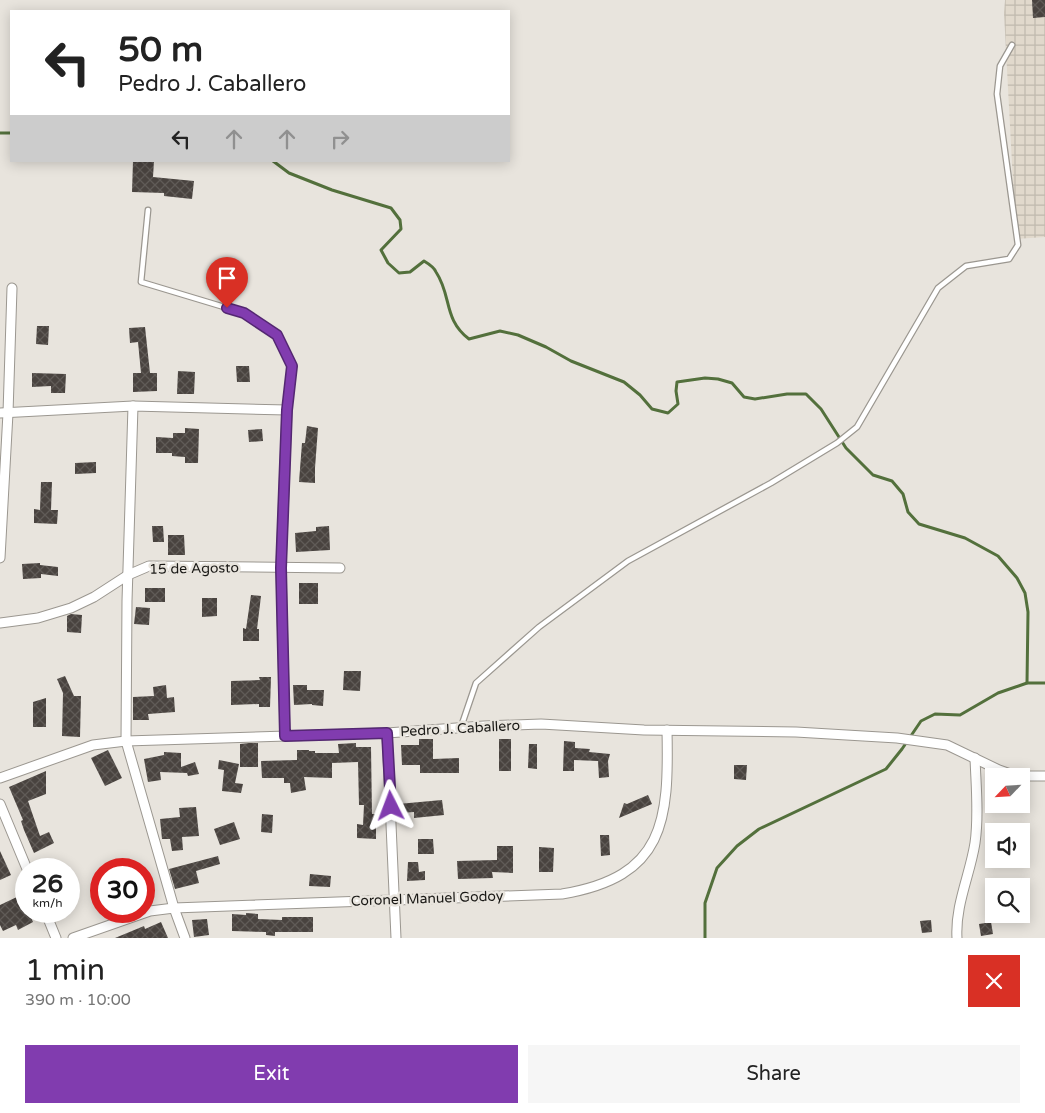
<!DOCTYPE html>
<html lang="en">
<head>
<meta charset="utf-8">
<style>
  :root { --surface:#fff; --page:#f6f6f6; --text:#222; --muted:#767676; --accent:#813caf }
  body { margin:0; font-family:"Varela Round",sans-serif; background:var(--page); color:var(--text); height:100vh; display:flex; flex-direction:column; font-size:19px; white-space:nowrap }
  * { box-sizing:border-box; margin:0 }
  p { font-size:16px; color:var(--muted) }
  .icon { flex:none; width:28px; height:28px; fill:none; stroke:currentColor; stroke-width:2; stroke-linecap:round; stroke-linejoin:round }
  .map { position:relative; height:938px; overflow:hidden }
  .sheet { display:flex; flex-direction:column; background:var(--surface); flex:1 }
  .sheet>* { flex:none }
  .top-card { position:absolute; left:10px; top:10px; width:500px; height:152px; border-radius:0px; box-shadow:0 2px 12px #0003; background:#fff; color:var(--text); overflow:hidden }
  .needle { width:32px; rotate:245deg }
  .controls { position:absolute; left:985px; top:768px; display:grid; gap:10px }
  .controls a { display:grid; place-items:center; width:45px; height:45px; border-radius:0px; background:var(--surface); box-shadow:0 2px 12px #0003; font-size:25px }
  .speed { position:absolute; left:15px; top:858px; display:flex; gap:10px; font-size:25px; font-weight:700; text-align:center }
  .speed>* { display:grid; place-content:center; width:65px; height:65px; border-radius:50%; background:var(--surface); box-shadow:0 2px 12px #0003; line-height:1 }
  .speed small { font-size:12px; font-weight:400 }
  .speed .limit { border:8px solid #d22; background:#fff; color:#111 }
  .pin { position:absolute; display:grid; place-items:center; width:42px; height:42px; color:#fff; margin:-51px -21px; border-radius:50% 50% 50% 0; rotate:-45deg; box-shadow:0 0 5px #0007 }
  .pin .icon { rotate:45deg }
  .me { position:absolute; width:55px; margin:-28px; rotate:357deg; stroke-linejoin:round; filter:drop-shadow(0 0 4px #0008) }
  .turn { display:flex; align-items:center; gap:18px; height:105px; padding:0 25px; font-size:22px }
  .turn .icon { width:65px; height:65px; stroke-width:2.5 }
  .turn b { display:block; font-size:35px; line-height:42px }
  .lanes { display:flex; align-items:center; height:48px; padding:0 25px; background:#0003; justify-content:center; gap:25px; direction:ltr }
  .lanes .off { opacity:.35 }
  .round { display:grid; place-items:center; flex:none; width:52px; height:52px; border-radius:0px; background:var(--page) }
  .overview { display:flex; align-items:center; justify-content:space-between; height:85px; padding:0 25px }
  h1 { font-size:30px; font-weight:600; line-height:38px }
  .cta { display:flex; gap:10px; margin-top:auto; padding:10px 25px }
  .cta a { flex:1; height:58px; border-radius:0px; background:var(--accent); color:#fff; font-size:20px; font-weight:600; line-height:58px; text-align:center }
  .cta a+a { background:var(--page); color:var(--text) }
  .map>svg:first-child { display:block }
  .industrial { fill:url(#industrial-grid) }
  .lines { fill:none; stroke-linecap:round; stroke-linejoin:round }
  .stream { stroke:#53703c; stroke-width:3 }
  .building { fill:url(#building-cross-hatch) }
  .service-casing { stroke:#9b9790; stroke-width:7 }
  .minor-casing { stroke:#9b9790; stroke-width:11 }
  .service { stroke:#fff; stroke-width:4.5 }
  .minor { stroke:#fff; stroke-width:9 }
  .route-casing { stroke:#542772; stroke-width:12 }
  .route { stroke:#813caf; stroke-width:9 }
  .labels { text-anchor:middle; stroke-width:5; stroke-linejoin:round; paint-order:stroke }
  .street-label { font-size:14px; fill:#191815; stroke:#e8e4dd }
</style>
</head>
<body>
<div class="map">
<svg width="1045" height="938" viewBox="0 0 1045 938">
  <defs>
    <pattern id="industrial-grid" width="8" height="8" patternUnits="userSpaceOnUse" patternTransform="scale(1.25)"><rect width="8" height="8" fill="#e1d9cc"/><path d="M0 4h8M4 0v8" fill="none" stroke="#c0baae"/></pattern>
    <pattern id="building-cross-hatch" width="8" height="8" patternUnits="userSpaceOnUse" patternTransform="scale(1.25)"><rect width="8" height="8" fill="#49433f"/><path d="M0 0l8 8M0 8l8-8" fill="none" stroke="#605b57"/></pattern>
  </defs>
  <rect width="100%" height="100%" fill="#e8e4dd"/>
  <polygon class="industrial" points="1005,0 1045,0 1045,237 1016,239 1004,13"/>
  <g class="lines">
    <g class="stream">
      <polyline points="0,133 11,133"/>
      <path d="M273,161L289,173L332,190L391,208L400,220L401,229L381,250L388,263L399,273L410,272L424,261C429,264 434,267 436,272C452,296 443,319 469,339L500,331L518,335L546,347L571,361L624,382L640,395L652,409L668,413L678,404L676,391L677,382L705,378L718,379L732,383L744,397L755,399L787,394H806L821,409L846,448L873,475L892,481L903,494L908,512L919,524L965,538L998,556L1017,578L1025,593L1028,612L1027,683"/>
      <polyline points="705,938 705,903 717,868 737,846 759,829 886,769 902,749 921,721 935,714 960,715 998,693 1027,683 1045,683"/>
    </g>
  </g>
  <g class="building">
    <polygon points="1032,0 1045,0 1045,17 1033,18"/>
    <polygon points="133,161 154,161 153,177 194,181 192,199 164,196 164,193 132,192"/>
    <polygon points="37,326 49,326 48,345 36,344"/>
    <polygon points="145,327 150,373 157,373 157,391 133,392 133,373 141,373 138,342 130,343 129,328"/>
    <polygon points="236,366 249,366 250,382 237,382"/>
    <polygon points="178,371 195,372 194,394 177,394"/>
    <polygon points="32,373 66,374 65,393 51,393 51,386 32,387"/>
    <polygon points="307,426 318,428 315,468 315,483 299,482 302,443 305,443"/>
    <polygon points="185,428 199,429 198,463 185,463 185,457 172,456 172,453 156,453 156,437 173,438 173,433 185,433"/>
    <polygon points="262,429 263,441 249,442 248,430"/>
    <polygon points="96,462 96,473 75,474 75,463"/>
    <polygon points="41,482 52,482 51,510 58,510 57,524 34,523 34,509 40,510"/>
    <polygon points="152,526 163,526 164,542 153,542"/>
    <polygon points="329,526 330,550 296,552 295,533 316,531 316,527"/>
    <polygon points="168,535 184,535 185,555 168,555"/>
    <polygon points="40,563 40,565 58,567 58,576 41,574 41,578 23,579 22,564"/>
    <rect x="299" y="583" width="19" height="21"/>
    <rect x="145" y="588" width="20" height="14"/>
    <polygon points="251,595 261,596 257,629 259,629 259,641 243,641 243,628 246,629"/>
    <polygon points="202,598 217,598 217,616 202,617"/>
    <polygon points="136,607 150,608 149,625 134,624"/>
    <polygon points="71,614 82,615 81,633 67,632 67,616"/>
    <polygon points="344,671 361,671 360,691 343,690"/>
    <polygon points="65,676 74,696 81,696 80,737 62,736 63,693 57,679"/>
    <polygon points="259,677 271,677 270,707 259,707 259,704 231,705 231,681 260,680"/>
    <polygon points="166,685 167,698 174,697 175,712 148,714 149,720 133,720 133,697 154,696 153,687"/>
    <polygon points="293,685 307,685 307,690 324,690 323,706 312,705 312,704 294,705"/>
    <polygon points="46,698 46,727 33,727 33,702"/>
    <polygon points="419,739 433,739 433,759 459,758 459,773 420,773 420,765 402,765 401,745 419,745"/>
    <rect x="499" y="739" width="12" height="32"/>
    <polygon points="564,741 575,742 575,748 590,749 589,752 610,754 608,761 609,777 599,778 598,761 574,760 574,771 563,771"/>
    <polygon points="249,743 258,743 258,767 240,767 240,744"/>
    <polygon points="356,743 356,747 371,747 372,814 376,814 376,839 357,838 357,824 363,825 364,805 359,805 358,762 332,763 332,778 304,777 306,790 291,793 290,783 284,783 284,778 262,778 261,761 297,760 297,750 309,750 309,751 315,751 315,753 339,753 338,744"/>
    <polygon points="529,744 537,744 537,769 528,768"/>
    <polygon points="108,750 122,778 105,786 91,758"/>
    <polygon points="164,752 181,753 181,767 195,762 199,774 188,776 187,773 160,772 161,780 148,782 144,759 164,755"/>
    <polygon points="219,760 239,764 235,783 243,784 241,793 222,791 224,770 218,769"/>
    <polygon points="734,765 747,765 746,780 734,779"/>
    <polygon points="46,771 46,794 28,801 40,836 49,832 54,843 34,853 24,830 21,821 23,820 9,787"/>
    <polygon points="648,795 652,804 619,818 624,803 627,804"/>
    <polygon points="442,800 444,815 414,818 414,812 399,813 398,804"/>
    <polygon points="196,807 199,836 182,837 183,850 172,851 170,839 162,839 160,819 180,817 179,808"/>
    <polygon points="262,814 273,815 272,833 261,832"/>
    <polygon points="234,822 240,839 220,845 214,829"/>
    <polygon points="600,835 609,835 610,855 601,856"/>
    <polygon points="418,839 433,839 434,854 418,854"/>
    <polygon points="497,846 513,846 513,873 492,872 493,878 458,879 457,861 497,860"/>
    <polygon points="539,847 554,848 553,872 539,872"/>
    <polygon points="0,851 11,875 0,880"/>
    <polygon points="218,856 220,864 196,871 199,883 175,889 169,869"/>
    <polygon points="408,862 418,862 419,872 425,871 425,880 407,881"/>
    <polygon points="310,874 331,876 330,887 309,886"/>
    <polygon points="21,895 26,907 26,911 28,911 33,922 18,930 16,925 3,931 0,925 0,905"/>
    <polygon points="246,913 258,914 258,919 282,920 282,917 313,917 313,932 275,932 275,936 266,935 266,932 232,931 232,914 246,915"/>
    <polygon points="207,919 209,935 194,937 192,920"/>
    <polygon points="931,920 932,932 922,933 920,921"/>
    <polygon points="161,922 168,938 115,938 144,926 145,929"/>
    <polygon points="991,922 993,934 981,936 979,924"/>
  </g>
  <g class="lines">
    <defs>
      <g id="service">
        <polyline points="148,210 141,282 244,313 277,335 292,366 287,410"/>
        <polyline points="461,727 476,683 539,627 628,561 771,483 837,443 857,427 938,288 966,266 1009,259 1018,245 997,94 1000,66 1012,45"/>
      </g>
      <g id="minor">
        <polyline points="0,413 133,406"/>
        <polyline points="0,558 8,413 12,288"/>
        <polyline points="0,623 38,618 71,608 94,597 128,575 149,566 340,568"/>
        <polyline points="387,733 396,938"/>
        <polyline points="0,778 93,745 126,741 387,733 484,726 541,724 644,730 796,732 897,738 947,745 999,770 1016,776 1045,776"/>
        <polyline points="0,804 27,869"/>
        <polyline points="45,911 56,938"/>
        <path d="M73,938L150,911L174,908L562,894C665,877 669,821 667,730"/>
        <polyline points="185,938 174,908 126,741 127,601 133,406 287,410 281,568 285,736"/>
        <path d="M957,938C955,905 970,875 975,843C979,815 976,786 975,758"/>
      </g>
    </defs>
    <use href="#service" class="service-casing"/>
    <use href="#minor" class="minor-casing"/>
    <use href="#service" class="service"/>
    <use href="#minor" class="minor"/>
  </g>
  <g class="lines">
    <defs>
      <polyline id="route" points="227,308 244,313 277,335 292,366 287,410 281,568 285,736 387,733 391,806"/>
    </defs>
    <use href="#route" class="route-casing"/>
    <use href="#route" class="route"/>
  </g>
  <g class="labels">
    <g class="street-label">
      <text transform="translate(194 568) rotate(-1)" y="5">15 de Agosto</text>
      <text transform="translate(460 728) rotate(-3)" y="5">Pedro J. Caballero</text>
      <text transform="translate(427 898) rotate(-2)" y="5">Coronel Manuel Godoy</text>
    </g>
  </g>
</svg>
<div class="controls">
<a><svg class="needle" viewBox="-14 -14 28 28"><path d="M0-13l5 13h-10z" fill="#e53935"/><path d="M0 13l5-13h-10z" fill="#767676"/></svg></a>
<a><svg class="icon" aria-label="sound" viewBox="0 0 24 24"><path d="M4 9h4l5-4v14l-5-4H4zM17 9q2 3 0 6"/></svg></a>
<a><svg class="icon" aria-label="search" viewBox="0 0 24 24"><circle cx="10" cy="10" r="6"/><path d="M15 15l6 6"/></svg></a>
</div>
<div class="speed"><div>26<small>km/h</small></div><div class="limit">30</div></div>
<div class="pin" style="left:227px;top:308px;background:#d93025"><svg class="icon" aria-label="arrive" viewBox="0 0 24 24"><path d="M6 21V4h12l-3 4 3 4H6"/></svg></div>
<svg class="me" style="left:391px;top:806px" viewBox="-20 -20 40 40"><path d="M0-17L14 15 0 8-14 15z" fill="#813caf" stroke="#fff" stroke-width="4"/></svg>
<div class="top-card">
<div class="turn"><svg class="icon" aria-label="left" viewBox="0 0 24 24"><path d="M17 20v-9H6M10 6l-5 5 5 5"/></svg><div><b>50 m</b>Pedro J. Caballero</div></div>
<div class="lanes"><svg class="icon" aria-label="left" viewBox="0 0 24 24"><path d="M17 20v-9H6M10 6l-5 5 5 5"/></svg><svg class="icon off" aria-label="ahead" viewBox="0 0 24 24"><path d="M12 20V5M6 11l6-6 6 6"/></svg><svg class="icon off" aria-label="ahead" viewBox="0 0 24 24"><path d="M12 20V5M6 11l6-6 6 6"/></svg><svg class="icon off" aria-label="right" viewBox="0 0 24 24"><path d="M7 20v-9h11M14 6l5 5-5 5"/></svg></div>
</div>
</div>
<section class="sheet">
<div class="overview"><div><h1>1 min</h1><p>390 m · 10:00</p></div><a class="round" style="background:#d93025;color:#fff"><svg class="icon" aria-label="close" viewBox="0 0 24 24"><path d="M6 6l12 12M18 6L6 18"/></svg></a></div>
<div class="cta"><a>Exit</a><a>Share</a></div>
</section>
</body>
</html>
